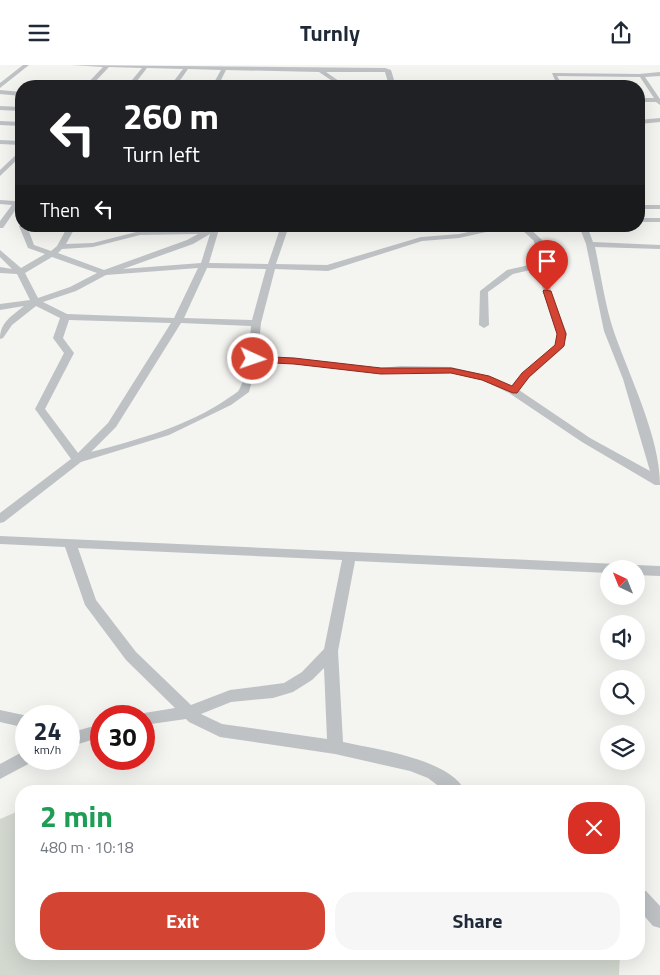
<!DOCTYPE html>
<html lang="en">
<head>
<meta charset="utf-8">
<style>
  :root { --surface:#fff; --page:#f6f6f7; --text:#1f2937; --muted:#747a83; --accent:#d34432 }
  body { margin:0; font-family:"Titillium Web",sans-serif; background:var(--page); color:var(--text); height:100vh; display:flex; flex-direction:column; font-size:19px; white-space:nowrap }
  * { box-sizing:border-box; margin:0 }
  p { font-size:16px; color:var(--muted) }
  .icon { flex:none; width:28px; height:28px; fill:none; stroke:currentColor; stroke-width:2; stroke-linecap:round; stroke-linejoin:round }
  .map { position:relative; flex:1; overflow:hidden }
  .details { position:absolute; left:15px; top:720px; width:630px; height:175px; display:flex; flex-direction:column; background:var(--surface); border-radius:20px; box-shadow:0 5px 20px #0002 }
  .details>* { flex:none }
  .top-card { position:absolute; left:15px; top:15px; width:630px; height:152px; border-radius:20px; box-shadow:0 5px 20px #0002; background:#202124; color:#fff; overflow:hidden }
  .needle { width:32px; rotate:317deg }
  .fabs { position:absolute; left:600px; top:495px; display:grid; gap:10px }
  .fabs a { display:grid; place-items:center; width:45px; height:45px; border-radius:50%; background:var(--surface); box-shadow:0 5px 20px #0002; font-size:25px }
  .speed { position:absolute; left:15px; top:640px; display:flex; gap:10px; font-size:25px; font-weight:700; text-align:center }
  .speed>* { display:grid; place-content:center; width:65px; height:65px; border-radius:50%; background:var(--surface); box-shadow:0 5px 20px #0002; line-height:1 }
  .speed small { font-size:12px; font-weight:400 }
  .speed .limit { border:8px solid #d22; background:#fff; color:#111 }
  .pin { position:absolute; display:grid; place-items:center; width:42px; height:42px; color:#fff; margin:-51px -21px; border-radius:50% 50% 50% 0; rotate:-45deg; box-shadow:0 0 5px #0007 }
  .pin .icon { rotate:45deg }
  .me { position:absolute; width:55px; margin:-28px; rotate:93deg; stroke-linejoin:round; filter:drop-shadow(0 0 4px #0008) }
  .turn { display:flex; align-items:center; gap:18px; height:105px; padding:0 25px; font-size:22px }
  .turn .icon { width:65px; height:65px; stroke-width:2.5 }
  .turn b { display:block; font-size:35px; line-height:42px }
  .then { display:flex; align-items:center; height:48px; padding:0 25px; background:#0003; gap:10px; font-size:19px }
  .round { display:grid; place-items:center; flex:none; width:52px; height:52px; border-radius:20px; background:var(--page) }
  .headline { display:flex; align-items:center; justify-content:space-between; height:85px; padding:0 25px }
  h1 { font-size:30px; font-weight:700; line-height:38px; color:#1e9e55 }
  .primary-button { display:flex; gap:10px; margin-top:auto; padding:10px 25px }
  .primary-button a { flex:1; height:58px; border-radius:20px; background:var(--accent); color:#fff; font-size:20px; font-weight:700; line-height:58px; text-align:center }
  .primary-button a+a { background:var(--page); color:var(--text) }
  header { display:flex; justify-content:space-between; align-items:center; height:65px; padding:0 25px; background:var(--surface); font-size:22px; font-weight:700 }
  .map>svg:first-child { display:block }
  .green { fill:#d4d9d0 }
  .lines { fill:none; stroke-linecap:round; stroke-linejoin:round }
  .minor { fill:#bec2c5; fill-rule:evenodd }
  .route { fill:#d34432; stroke:#892c20 }
</style>
</head>
<body>
<header><svg class="icon" aria-label="menu" viewBox="0 0 24 24"><path d="M4 6h16M4 12h16M4 18h16"/></svg>Turnly<svg class="icon" aria-label="share" viewBox="0 0 24 24"><path d="M12 15V3M7 8l5-5 5 5M5 13v7h14v-7"/></svg></header>
<div class="map">
<svg width="660" height="910" viewBox="0 0 660 910">
  <rect width="100%" height="100%" fill="#f4f4f1"/>
  <polygon class="green" points="21,745 21,889 620,889 619,910 0,910 0,754"/>
  <g class="lines">
    <g class="minor">
      <polygon points="23,0 29,0 0,23 0,18"/>
      <polygon points="72,0 385,3 391,5 394,15 557,20 552,8 639,9 660,7 660,11 645,12 660,34 660,40 656,37 639,37 639,33 654,33 640,12 557,11 563,21 394,19 388,17 385,7 326,7 346,21 340,21 319,7 226,5 218,21 212,21 221,5 188,4 176,21 170,21 183,4 147,3 133,21 127,21 142,3 109,2 91,21 85,21 103,2"/>
      <polygon points="0,25 21,27 21,31 0,29"/>
      <polygon points="0,41 21,42 21,46 0,45"/>
      <polygon points="660,53 660,57 639,59 639,55"/>
      <polygon points="0,56 21,57 21,61 0,60"/>
      <polygon points="0,75 21,76 21,80 0,79"/>
      <polygon points="21,85 21,91 0,111 0,105"/>
      <polygon points="21,133 21,142 18,141 3,163 0,163 0,156 12,140 0,139 0,135 15,136"/>
      <rect x="639" y="140" width="21" height="4"/>
      <rect x="639" y="153" width="21" height="4"/>
      <path d="M21,159V161H27L34,180L51,186L57,181L68,161H76L66,179L93,178L140,166L205,165L212,161H220L209,198L268,199L281,161H289L276,199L327,200L421,172L459,169L497,161H514L459,173L422,176L328,206L275,204L261,258L258,291L294,293L381,303L401,301L451,302L489,311L511,321L522,308L555,280L557,269L543,226L539,203L513,209L488,227L489,260L484,263L479,260L480,226L507,205L538,198L534,176L518,161H527L542,175L551,226L567,269L563,283L530,312L519,325L590,373L650,406L623,314L604,266L586,179L579,161H587L593,177L660,180V184L595,182C601,210 605,240 614,267C630,313 660,372 660,420H655L582,377L509,328L482,315L451,308L401,307L381,309L294,299L257,297L249,327L231,340L169,370L81,397L4,457L0,458V448L71,394L35,344L64,288L53,273L60,253L36,241L12,260L3,273L0,274C0,257 12,251 24,241L0,245V239L30,235L17,209L0,208V202L12,204L0,192V185L21,203L45,189L28,183L19,161ZM198,169L187,175L104,205L58,188L62,184L93,182L140,170ZM210,169L201,198L123,204L193,179ZM52,192L97,208L70,222L38,233L25,208ZM198,203L174,253L67,249L43,237L76,226L106,210ZM207,203L266,204L252,255L184,253ZM69,255L171,258L108,358L78,388L45,344L74,288L63,273ZM181,258L251,261C250,276 247,312 239,325C237,328 231,331 227,334C188,361 137,375 91,387L116,362Z"/>
      <path d="M0,471L617,499L623,504H609V508L355,496L338,586L343,677C375,684 450,694 465,726H445L428,713L410,706L335,689L220,672L189,657L186,654L144,660V651H138V649L175,643L126,595L85,540L65,482L0,479ZM78,483L342,495L324,584L302,607L284,618L230,625L191,640L136,587L96,535ZM324,603L327,674L222,659L201,649L231,637L273,633L293,627L312,615Z"/>
      <polygon points="636,500 660,501 660,511 636,510 636,504 630,504"/>
      <polygon points="0,645 28,651 26,651 26,663 0,657"/>
      <polygon points="101,659 101,672 69,682 69,668"/>
      <polygon points="26,685 26,694 33,694 32,697 0,714 0,699"/>
      <polygon points="639,823 646,826 660,841 660,863 653,861 639,845"/>
    </g>
  </g>
  <polygon class="route" points="544,225 551,226 566,269 564,281 529,312 517,328 513,328 482,315 451,308 381,309 294,299 253,297 248,294 253,291 294,293 381,303 451,303 489,311 512,321 522,308 555,280 557,269 543,226"/>
</svg>
<div class="fabs">
<a><svg class="needle" viewBox="-14 -14 28 28"><path d="M0-13l5 13h-10z" fill="#e53935"/><path d="M0 13l5-13h-10z" fill="#747a83"/></svg></a>
<a><svg class="icon" aria-label="sound" viewBox="0 0 24 24"><path d="M4 9h4l5-4v14l-5-4H4zM17 9q2 3 0 6"/></svg></a>
<a><svg class="icon" aria-label="search" viewBox="0 0 24 24"><circle cx="10" cy="10" r="6"/><path d="M15 15l6 6"/></svg></a>
<a><svg class="icon" aria-label="layers" viewBox="0 0 24 24"><path d="M12 4l9 5-9 5-9-5zM3 14l9 5 9-5"/></svg></a>
</div>
<div class="speed"><div>24<small>km/h</small></div><div class="limit">30</div></div>
<div class="pin" style="left:547px;top:226px;background:#d93025"><svg class="icon" aria-label="arrive" viewBox="0 0 24 24"><path d="M6 21V4h12l-3 4 3 4H6"/></svg></div>
<svg class="me" style="left:253px;top:294px" viewBox="-20 -20 40 40"><circle r="17" fill="#d34432" stroke="#fff" stroke-width="3"/><path d="M0-11L8 9 0 5-8 9z" fill="#fff"/></svg>
<div class="top-card">
<div class="turn"><svg class="icon" aria-label="left" viewBox="0 0 24 24"><path d="M17 20v-9H6M10 6l-5 5 5 5"/></svg><div><b>260 m</b>Turn left</div></div>
<div class="then">Then<svg class="icon" aria-label="left" viewBox="0 0 24 24"><path d="M17 20v-9H6M10 6l-5 5 5 5"/></svg></div>
</div>
<section class="details">
<div class="headline"><div><h1>2 min</h1><p>480 m · 10:18</p></div><a class="round" style="background:#d93025;color:#fff"><svg class="icon" aria-label="close" viewBox="0 0 24 24"><path d="M6 6l12 12M18 6L6 18"/></svg></a></div>
<div class="primary-button"><a>Exit</a><a>Share</a></div>
</section>
</div>
</body>
</html>
